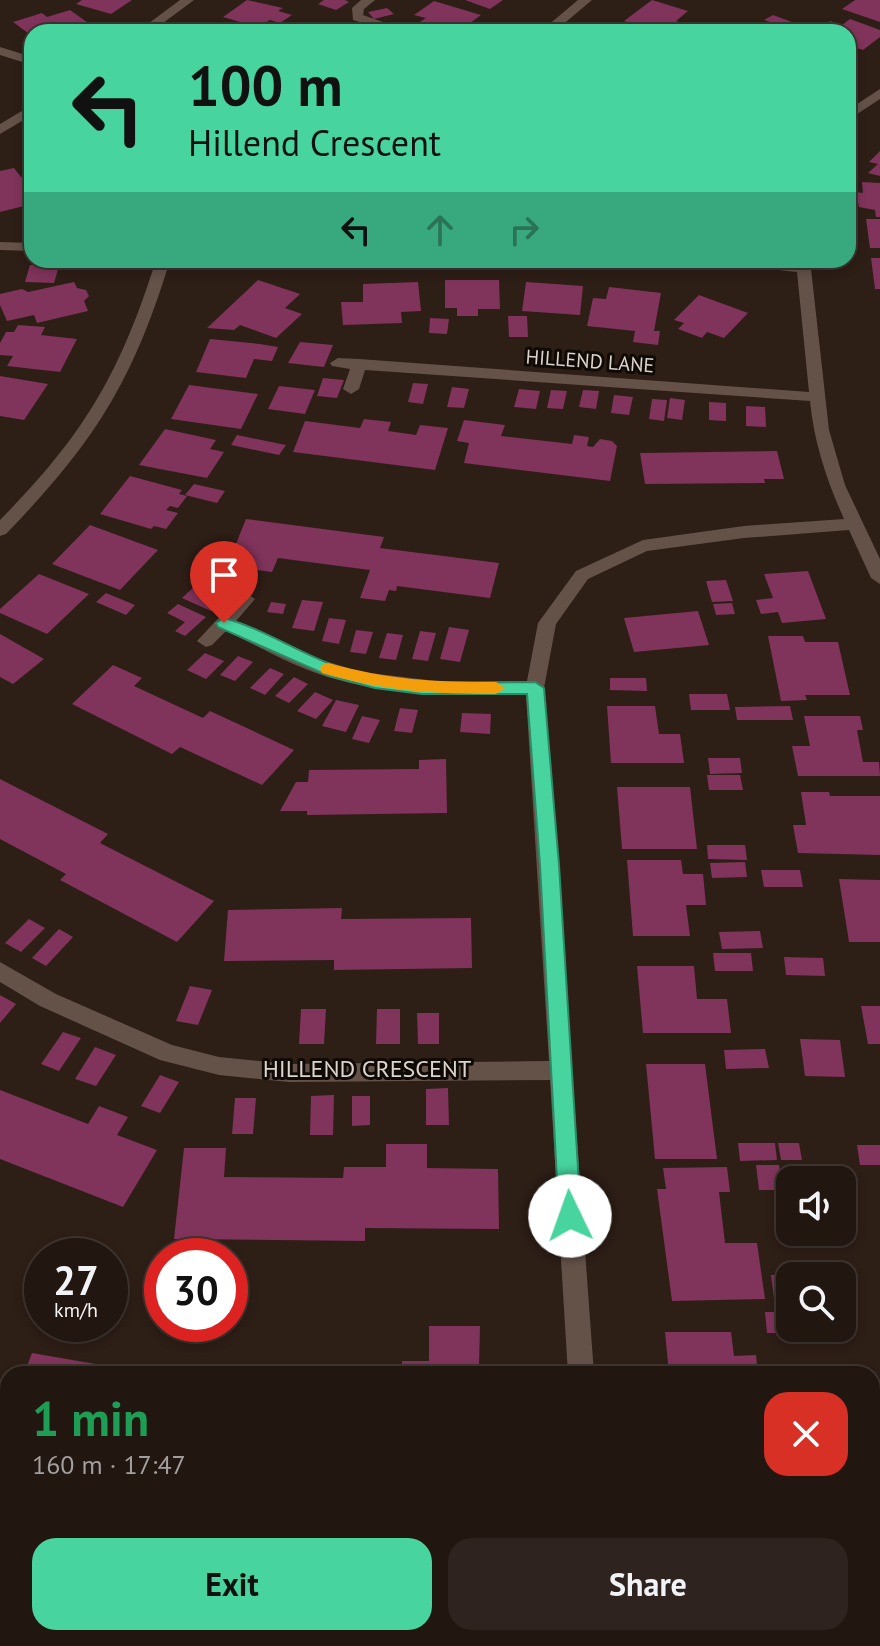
<!DOCTYPE html>
<html lang="en">
<head>
<meta charset="utf-8">
<style>
  :root { --surface:#221610; --page:#2e231e; --text:#f1f3f6; --muted:#a29f9f; --line:#3f3530; --accent:#47d49e }
  body { margin:0; font-family:"PT Sans",sans-serif; background:var(--page); color:var(--text); height:100vh; display:flex; flex-direction:column; font-size:30px; white-space:nowrap }
  * { box-sizing:border-box; margin:0 }
  p { font-size:26px; color:var(--muted) }
  .icon { flex:none; width:44px; height:44px; fill:none; stroke:currentColor; stroke-width:2; stroke-linecap:round; stroke-linejoin:round }
  .map { position:relative; flex:1; overflow:hidden }
  .sheet { position:absolute; left:0px; top:1366px; width:880px; height:280px; display:flex; flex-direction:column; background:var(--surface); border-radius:24px 24px 0 0; box-shadow:0 4px 12px #0003,0 0 0 2px var(--line) }
  .sheet>* { flex:none }
  .top-card { position:absolute; left:24px; top:24px; width:832px; height:244px; border-radius:24px; box-shadow:0 4px 12px #0003,0 0 0 2px var(--line); background:#47d49e; color:#111; overflow:hidden }
  .buttons { position:absolute; left:776px; top:1166px; display:grid; gap:16px }
  .buttons a { display:grid; place-items:center; width:80px; height:80px; border-radius:16px; background:var(--surface); box-shadow:0 4px 12px #0003,0 0 0 2px var(--line); font-size:40px }
  .speed { position:absolute; left:24px; top:1238px; display:flex; gap:16px; font-size:40px; font-weight:700; text-align:center }
  .speed>* { display:grid; place-content:center; width:104px; height:104px; border-radius:50%; background:var(--surface); box-shadow:0 4px 12px #0003,0 0 0 2px var(--line); line-height:1 }
  .speed small { font-size:20px; font-weight:400 }
  .speed .limit { border:12px solid #d22; background:#fff; color:#111 }
  .pin { position:absolute; display:grid; place-items:center; width:68px; height:68px; color:#fff; margin:-82px -34px; border-radius:50% 50% 50% 0; rotate:-45deg; box-shadow:0 0 8px #0007 }
  .pin .icon { rotate:45deg }
  .me { position:absolute; width:88px; margin:-44px; rotate:357deg; stroke-linejoin:round; filter:drop-shadow(0 0 6px #0008) }
  .turn { display:flex; align-items:center; gap:28px; height:168px; padding:0 32px; font-size:36px }
  .turn .icon { width:104px; height:104px; stroke-width:2.5 }
  .turn b { display:block; font-size:56px; line-height:68px }
  .lanes { display:flex; align-items:center; height:76px; padding:0 32px; background:#0003; justify-content:center; gap:40px; direction:ltr }
  .lanes .off { opacity:.35 }
  .round { display:grid; place-items:center; flex:none; width:84px; height:84px; border-radius:24px; background:var(--page) }
  .overview { display:flex; align-items:center; justify-content:space-between; height:136px; padding:0 32px }
  h1 { font-size:48px; font-weight:800; line-height:60px; color:#1e9e55 }
  .button { display:flex; gap:16px; margin-top:auto; padding:16px 32px }
  .button a { flex:1; height:92px; border-radius:24px; background:var(--accent); color:#111; font-size:32px; font-weight:800; line-height:92px; text-align:center }
  .button a+a { background:var(--page); color:var(--text) }
  .map>svg:first-child { display:block }
  .building { fill:#80335b }
  .lines { fill:none; stroke-linecap:round; stroke-linejoin:round }
  .service { fill:#645249; fill-rule:evenodd }
  .minor { fill:#645249; fill-rule:evenodd }
  .route { fill:#47d49e; stroke:#2e8a67; stroke-width:2 }
  .slow { fill:#f59e0b }
  .labels { text-anchor:middle; stroke-width:6; stroke-linejoin:round; paint-order:stroke }
  .far-street-label { font-size:20px; fill:#ddd3cd; stroke:#100a06 }
  .street-label { font-size:24px; fill:#ddd3cd; stroke:#100a06 }
</style>
</head>
<body>
<div class="map">
<svg width="880" height="1646" viewBox="0 0 880 1646">
  <rect width="100%" height="100%" fill="#2d1e16"/>
  <g class="building">
    <polygon points="82,0 132,0 111,14 76,4"/>
    <polygon points="247,0 283,8 278,11 292,15 280,23 270,20 257,27 223,17"/>
    <polygon points="324,0 345,0 349,2 336,10 318,4"/>
    <polygon points="465,0 503,0 490,9"/>
    <polygon points="652,0 688,11 676,21 690,26 682,32 658,32 624,21"/>
    <polygon points="855,0 880,0 880,22 842,9"/>
    <polygon points="434,1 481,15 458,32 420,22 426,18 414,15"/>
    <polygon points="387,8 394,14 374,19 368,12"/>
    <polygon points="70,10 91,25 71,32 38,29 28,33 13,22 42,13 47,17"/>
    <polygon points="773,15 792,22 784,27 764,20"/>
    <polygon points="850,19 880,30 880,37 863,50 848,45 848,32 814,32 830,21 842,25"/>
    <polygon points="215,22 246,31 245,32 201,32"/>
    <polygon points="880,151 880,176 868,173 878,164 869,162"/>
    <polygon points="14,168 21,177 32,175 32,204 0,212 0,171"/>
    <polygon points="862,182 880,183 880,217 876,217 875,210 859,207 856,192 863,193"/>
    <polygon points="866,219 880,219 880,248 870,248"/>
    <polygon points="871,258 880,258 880,289 875,289"/>
    <polygon points="30,265 59,266 54,283 25,282"/>
    <polygon points="258,280 300,294 285,308 302,314 276,338 240,325 234,330 207,328"/>
    <polygon points="445,280 499,280 500,309 478,309 478,316 457,316 457,308 445,308"/>
    <polygon points="74,282 77,288 86,290 89,296 84,301 88,311 37,323 34,315 7,321 0,305 0,294 22,289 28,292"/>
    <polygon points="418,282 421,311 401,312 402,323 343,325 341,302 363,302 363,284"/>
    <polygon points="526,282 583,286 580,315 522,311"/>
    <polygon points="609,287 661,293 654,331 660,331 658,345 633,342 635,331 587,326 593,298 606,299"/>
    <polygon points="699,295 748,313 724,338 707,332 702,338 678,329 684,323 674,320"/>
    <polygon points="508,316 527,316 528,337 509,337"/>
    <polygon points="430,318 449,319 447,334 429,333"/>
    <polygon points="18,325 45,327 41,335 77,339 60,372 7,366 13,356 0,355 0,343 6,332 14,332"/>
    <polygon points="210,339 260,344 278,347 272,361 254,359 246,378 196,372"/>
    <polygon points="300,342 333,345 324,367 288,363"/>
    <polygon points="0,376 48,384 24,420 0,416"/>
    <polygon points="323,378 344,380 337,398 317,396"/>
    <polygon points="413,383 428,384 423,404 408,402"/>
    <polygon points="189,385 258,394 241,429 171,419"/>
    <polygon points="279,386 315,390 305,414 268,409"/>
    <polygon points="452,387 469,389 464,408 447,407"/>
    <polygon points="519,389 540,391 536,409 514,407"/>
    <polygon points="551,390 567,391 563,409 547,408"/>
    <polygon points="583,390 599,391 596,409 579,407"/>
    <polygon points="614,395 633,397 629,415 611,413"/>
    <polygon points="670,398 685,400 682,420 667,418"/>
    <polygon points="652,399 667,400 664,421 649,419"/>
    <polygon points="709,402 726,403 726,421 709,420"/>
    <polygon points="746,406 765,407 766,427 746,426"/>
    <polygon points="364,419 391,422 388,431 416,435 420,425 448,428 435,470 293,452 305,421 360,428"/>
    <polygon points="464,420 505,425 501,436 572,444 574,435 589,437 587,446 593,447 600,439 612,441 617,446 610,481 464,463 469,443 457,441"/>
    <polygon points="165,429 216,440 210,449 224,452 207,478 139,465"/>
    <polygon points="237,435 286,445 279,455 231,445"/>
    <polygon points="777,451 784,479 764,479 765,483 645,484 640,453"/>
    <polygon points="130,476 182,490 179,494 187,496 178,508 170,506 166,510 178,513 166,529 154,526 151,529 100,514"/>
    <polygon points="194,484 225,491 217,503 185,495"/>
    <polygon points="246,519 384,537 380,548 499,563 490,598 397,586 396,591 389,590 385,601 360,598 370,570 278,558 272,572 227,566"/>
    <polygon points="90,525 158,550 120,590 52,564"/>
    <polygon points="808,571 826,619 782,623 778,612 761,614 756,600 773,598 764,574"/>
    <polygon points="39,574 89,594 47,634 0,613 0,609"/>
    <polygon points="726,580 733,601 712,602 706,581"/>
    <polygon points="194,587 222,600 211,611 182,598"/>
    <polygon points="106,593 135,605 126,615 96,602"/>
    <polygon points="302,600 323,602 314,631 292,628"/>
    <polygon points="271,602 286,604 283,614 267,612"/>
    <polygon points="732,603 735,614 716,615 713,604"/>
    <polygon points="178,604 206,617 185,636 175,631 185,622 167,613"/>
    <polygon points="698,611 709,645 634,652 624,618"/>
    <polygon points="329,618 346,620 339,644 322,641"/>
    <polygon points="449,627 469,630 460,662 440,659"/>
    <polygon points="356,630 373,632 366,654 350,652"/>
    <polygon points="420,631 436,633 428,661 412,659"/>
    <polygon points="387,633 403,635 396,660 379,658"/>
    <polygon points="0,634 44,659 13,684 0,677"/>
    <polygon points="768,636 803,636 805,642 838,642 850,695 805,695 807,700 781,701"/>
    <polygon points="205,653 224,661 206,679 187,670"/>
    <polygon points="238,656 253,662 235,681 220,675"/>
    <polygon points="113,665 142,678 134,686 203,718 210,711 294,750 262,785 180,747 172,754 72,704"/>
    <polygon points="270,668 284,674 265,695 250,688"/>
    <polygon points="294,677 308,684 289,703 275,696"/>
    <polygon points="610,678 646,678 647,691 610,690"/>
    <polygon points="315,692 333,700 316,719 297,711"/>
    <polygon points="689,694 727,694 730,710 691,710"/>
    <polygon points="336,700 359,705 346,732 322,726"/>
    <polygon points="607,706 655,706 659,734 680,734 684,763 611,763"/>
    <polygon points="790,706 793,720 737,720 735,707"/>
    <polygon points="400,708 418,710 412,733 394,731"/>
    <polygon points="462,713 491,714 490,734 460,732"/>
    <polygon points="362,716 380,720 369,743 352,739"/>
    <polygon points="804,716 860,716 863,730 857,730 863,762 879,762 880,776 798,776 792,746 810,746"/>
    <polygon points="708,758 740,758 742,773 710,774"/>
    <polygon points="446,759 447,813 307,815 307,811 280,811 296,782 308,782 309,770 419,769 419,760"/>
    <polygon points="707,775 740,775 743,790 709,790"/>
    <polygon points="0,779 108,834 100,843 214,901 177,942 60,880 66,874 0,839"/>
    <polygon points="617,787 690,787 697,849 622,849"/>
    <polygon points="801,792 829,792 830,796 880,796 880,855 798,853 793,825 806,825"/>
    <polygon points="707,845 745,845 747,860 708,859"/>
    <polygon points="627,860 681,860 683,874 703,874 706,905 686,905 690,936 633,936"/>
    <polygon points="745,862 747,877 712,878 710,863"/>
    <polygon points="761,870 800,870 803,887 764,887"/>
    <polygon points="839,879 880,880 880,942 849,942"/>
    <polygon points="342,908 341,919 471,918 472,968 334,970 334,960 224,961 228,910"/>
    <polygon points="29,919 45,928 21,952 5,943"/>
    <polygon points="59,929 73,937 46,966 32,958"/>
    <polygon points="760,931 763,948 722,949 719,932"/>
    <polygon points="713,953 751,953 753,971 715,971"/>
    <polygon points="784,957 823,958 825,976 786,975"/>
    <polygon points="637,966 694,966 697,999 727,999 731,1033 643,1033"/>
    <polygon points="190,986 212,990 198,1025 176,1021"/>
    <polygon points="0,995 16,1004 0,1023"/>
    <polygon points="861,1006 880,1006 880,1044 868,1044"/>
    <polygon points="301,1009 326,1009 324,1044 299,1044"/>
    <polygon points="377,1009 400,1009 400,1044 376,1044"/>
    <polygon points="417,1013 439,1013 439,1044 418,1044"/>
    <polygon points="63,1032 81,1038 59,1071 41,1064"/>
    <polygon points="800,1039 840,1040 845,1077 805,1076"/>
    <polygon points="95,1047 116,1055 96,1086 75,1079"/>
    <polygon points="765,1049 769,1068 726,1069 724,1050"/>
    <polygon points="646,1064 705,1064 717,1159 655,1159"/>
    <polygon points="160,1075 179,1082 160,1113 141,1106"/>
    <polygon points="448,1088 449,1125 426,1125 426,1089"/>
    <polygon points="0,1090 88,1124 99,1106 128,1117 117,1135 157,1150 123,1207 0,1159"/>
    <polygon points="334,1095 333,1135 310,1135 311,1096"/>
    <polygon points="352,1096 370,1096 370,1125 352,1126"/>
    <polygon points="235,1098 256,1098 253,1134 232,1134"/>
    <polygon points="738,1143 775,1143 777,1160 740,1161"/>
    <polygon points="778,1143 799,1143 802,1160 781,1160"/>
    <polygon points="386,1144 427,1144 427,1168 498,1169 499,1229 365,1228 365,1241 174,1239 184,1148 226,1148 224,1177 343,1178 344,1167 386,1167"/>
    <polygon points="857,1145 880,1145 880,1165 860,1165"/>
    <polygon points="756,1165 779,1165 783,1190 759,1190"/>
    <polygon points="727,1167 730,1192 719,1192 725,1243 757,1243 765,1299 672,1301 657,1189 666,1189 663,1168"/>
    <polygon points="784,1167 802,1167 805,1180 790,1180 790,1184 786,1184"/>
    <polygon points="771,1275 790,1275 790,1306 775,1306"/>
    <polygon points="765,1312 790,1312 790,1328 800,1328 800,1333 767,1333"/>
    <polygon points="429,1326 480,1326 479,1365 486,1365 485,1374 402,1374 402,1361 429,1361"/>
    <polygon points="665,1332 731,1332 734,1356 756,1355 758,1374 669,1374"/>
    <polygon points="32,1353 78,1361 126,1369 125,1374 24,1374"/>
    <polygon points="274,1366 274,1374 176,1374 176,1367"/>
    <polygon points="41,1638 53,1638 69,1646 37,1646"/>
    <polygon points="693,1638 742,1638 740,1646 691,1646"/>
    <polygon points="786,1638 846,1638 845,1646 811,1646"/>
  </g>
  <g class="lines">
    <polygon class="service" points="361,0 375,0 364,9 363,15 411,32 392,32 353,20 352,8"/>
    <g class="minor">
      <polygon points="180,0 194,0 151,32 137,32"/>
      <polygon points="578,0 592,0 554,32 540,32"/>
      <polygon points="0,47 32,57 32,65 0,55"/>
      <polygon points="880,89 880,99 848,120 848,110"/>
      <polygon points="32,105 32,115 0,134 0,124"/>
      <polygon points="0,242 32,243 32,251 0,250"/>
      <path d="M156,260H170C133,382 94,443 6,534L0,536V520C84,435 120,374 156,260Z"/>
      <path d="M714,260L796,263V260H810L829,430L845,485L880,559V584L871,578L849,530L744,538L647,551L588,579L556,624L544,688L594,1374H568L550,1080L290,1082L219,1075L160,1060L40,1006L0,982V962L56,994L172,1045L219,1057L290,1064L549,1061L526,695C456,695 384,697 316,673C285,662 256,645 226,631L212,645L206,647L197,641L240,595L246,593L255,599L236,621L315,658L362,672L436,681H527L538,623L576,571L643,540L744,526L844,519C827,481 814,443 810,401L365,370L359,389L351,394L343,389L350,369L332,366L330,363L338,358L359,359L809,392L797,272L721,264Z"/>
      <rect x="0" y="1524" width="8" height="26"/>
      <polygon points="542,1638 570,1638 567,1646 539,1646"/>
    </g>
  </g>
  <path class="route" d="M224,618C264,629 299,653 338,667C400,689 470,682 535,682L544,688L559,865L581,1216L578,1223L570,1226L563,1223L559,1216L540,865L527,694H422L375,688L329,676L218,627L216,623Z"/>
  <path class="slow" d="M328,663C391,680 432,682 496,682L505,688L496,694C432,694 385,691 322,673L320,669L322,665Z"/>
  <g class="labels">
    <g class="far-street-label">
      <text transform="translate(590 361) rotate(4)" y="7">HILLEND LANE</text>
    </g>
    <g class="street-label">
      <text x="367" y="1077">HILLEND CRESCENT</text>
    </g>
  </g>
</svg>
<div class="buttons">
<a><svg class="icon" aria-label="sound" viewBox="0 0 24 24"><path d="M4 9h4l5-4v14l-5-4H4zM17 9q2 3 0 6"/></svg></a>
<a><svg class="icon" aria-label="search" viewBox="0 0 24 24"><circle cx="10" cy="10" r="6"/><path d="M15 15l6 6"/></svg></a>
</div>
<div class="speed"><div>27<small>km/h</small></div><div class="limit">30</div></div>
<div class="pin" style="left:224px;top:623px;background:#d93025"><svg class="icon" aria-label="arrive" viewBox="0 0 24 24"><path d="M6 21V4h12l-3 4 3 4H6"/></svg></div>
<svg class="me" style="left:570px;top:1216px" viewBox="-20 -20 40 40"><circle r="19" fill="#fff"/><path d="M0-13L10 11 0 6-10 11z" fill="#47d49e"/></svg>
<div class="top-card">
<div class="turn"><svg class="icon" aria-label="left" viewBox="0 0 24 24"><path d="M17 20v-9H6M10 6l-5 5 5 5"/></svg><div><b>100 m</b>Hillend Crescent</div></div>
<div class="lanes"><svg class="icon" aria-label="left" viewBox="0 0 24 24"><path d="M17 20v-9H6M10 6l-5 5 5 5"/></svg><svg class="icon off" aria-label="ahead" viewBox="0 0 24 24"><path d="M12 20V5M6 11l6-6 6 6"/></svg><svg class="icon off" aria-label="right" viewBox="0 0 24 24"><path d="M7 20v-9h11M14 6l5 5-5 5"/></svg></div>
</div>
<section class="sheet">
<div class="overview"><div><h1>1 min</h1><p>160 m · 17:47</p></div><a class="round" style="background:#d93025;color:#fff"><svg class="icon" aria-label="close" viewBox="0 0 24 24"><path d="M6 6l12 12M18 6L6 18"/></svg></a></div>
<div class="button"><a>Exit</a><a>Share</a></div>
</section>
</div>
</body>
</html>
